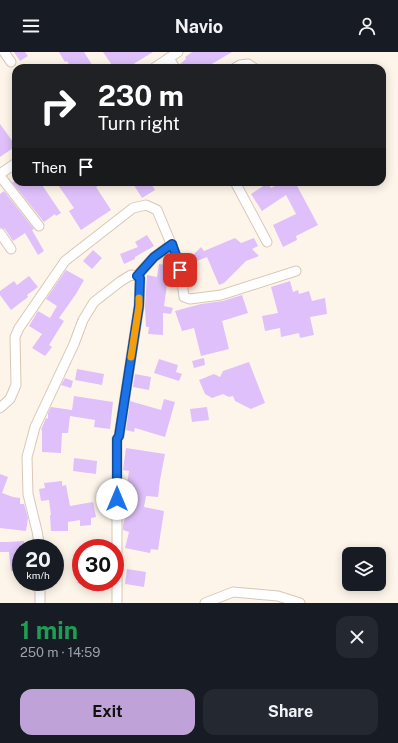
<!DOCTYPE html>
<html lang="en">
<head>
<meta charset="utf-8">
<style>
  :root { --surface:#171b24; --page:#242831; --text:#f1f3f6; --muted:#9ea1a6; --accent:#bfa2d7 }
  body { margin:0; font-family:"Public Sans",sans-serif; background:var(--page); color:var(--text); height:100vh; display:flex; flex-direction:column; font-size:15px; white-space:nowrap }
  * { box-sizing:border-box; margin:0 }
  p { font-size:13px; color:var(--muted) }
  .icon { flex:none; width:22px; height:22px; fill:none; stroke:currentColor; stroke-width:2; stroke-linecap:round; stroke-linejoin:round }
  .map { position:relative; height:551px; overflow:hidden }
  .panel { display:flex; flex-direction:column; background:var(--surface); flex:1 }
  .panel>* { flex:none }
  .hud { position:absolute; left:12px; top:12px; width:374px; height:122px; border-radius:12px; box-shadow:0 2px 10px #0003; background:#202124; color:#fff; overflow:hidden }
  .buttons { position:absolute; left:342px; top:495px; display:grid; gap:8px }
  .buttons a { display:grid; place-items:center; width:44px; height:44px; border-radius:8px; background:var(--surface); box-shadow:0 2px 10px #0003; font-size:20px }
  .speed { position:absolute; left:12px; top:487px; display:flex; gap:8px; font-size:20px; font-weight:700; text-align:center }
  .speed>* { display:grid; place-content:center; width:52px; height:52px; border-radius:50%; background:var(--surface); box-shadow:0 2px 10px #0003; line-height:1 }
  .speed small { font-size:10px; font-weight:400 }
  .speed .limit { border:6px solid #d22; background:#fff; color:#111 }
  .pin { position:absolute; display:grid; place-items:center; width:34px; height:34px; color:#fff; margin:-17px; border-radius:8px; box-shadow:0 2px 6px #0006 }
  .me { position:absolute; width:44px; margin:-22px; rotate:0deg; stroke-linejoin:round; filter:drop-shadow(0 0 3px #0008) }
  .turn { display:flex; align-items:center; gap:14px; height:84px; padding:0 20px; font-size:18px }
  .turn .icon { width:52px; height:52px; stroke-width:2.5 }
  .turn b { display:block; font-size:28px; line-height:34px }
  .then { display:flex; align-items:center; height:38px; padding:0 20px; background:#0003; gap:8px; font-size:15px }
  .round { display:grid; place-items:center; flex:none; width:42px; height:42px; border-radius:12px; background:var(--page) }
  .headline { display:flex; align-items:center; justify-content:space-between; height:68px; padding:0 20px }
  h1 { font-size:24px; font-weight:700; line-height:30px; color:#1e9e55 }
  .action { display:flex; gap:8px; margin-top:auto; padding:8px 20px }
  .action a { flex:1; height:46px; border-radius:12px; background:var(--accent); color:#111; font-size:16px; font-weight:700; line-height:46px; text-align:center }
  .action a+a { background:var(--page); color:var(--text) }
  header { display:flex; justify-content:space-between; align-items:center; height:52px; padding:0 20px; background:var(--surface); font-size:18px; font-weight:700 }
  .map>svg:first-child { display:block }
  .building { fill:#dfc0fa }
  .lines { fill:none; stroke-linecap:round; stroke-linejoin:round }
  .minor-casing { stroke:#d7c8b6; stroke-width:11 }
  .minor { stroke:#fff; stroke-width:9 }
  .route-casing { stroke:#114b97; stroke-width:10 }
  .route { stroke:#1a73e8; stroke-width:7 }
  .slow { stroke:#f59e0b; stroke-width:7 }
</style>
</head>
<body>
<header><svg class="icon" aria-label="menu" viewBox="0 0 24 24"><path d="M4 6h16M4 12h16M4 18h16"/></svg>Navio<svg class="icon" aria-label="person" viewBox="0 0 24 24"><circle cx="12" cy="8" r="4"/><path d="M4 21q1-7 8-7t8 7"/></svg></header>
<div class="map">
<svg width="398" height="551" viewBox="0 0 398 551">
  <rect width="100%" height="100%" fill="#fef5ea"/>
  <g class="building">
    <polygon points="14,0 25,0 28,4 20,9"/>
    <polygon points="59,0 84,0 94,16 71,16 67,9 65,10"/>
    <polygon points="103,0 153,0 135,11 129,16 114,16"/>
    <polygon points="192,0 232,0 205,16 181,16 180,12 186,7 185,5"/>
    <polygon points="0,72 16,94 0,105"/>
    <polygon points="12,130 40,130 61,161 56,164 55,162 44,170"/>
    <polygon points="56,130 103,130 96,135 111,158 81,178 69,159 74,156"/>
    <polygon points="132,130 150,130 155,138 142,146"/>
    <polygon points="284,130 295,130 318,173 296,184 297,188 283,195 273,173 296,162 286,143 262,159 251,142 268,131 271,136"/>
    <polygon points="4,139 34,177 32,178 44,199 38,203 25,181 13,189 5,177 0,175 0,142"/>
    <polygon points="147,183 154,194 135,205 135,207 124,212 120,202 138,195 135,190"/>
    <polygon points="235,186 241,191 254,186 258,194 252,197 259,204 246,209 224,231 219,233 207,205 197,209 192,204 201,195 204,199"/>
    <polygon points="93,198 102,206 92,217 83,209"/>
    <polygon points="159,212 167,213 165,226 168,226 164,254 173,256 171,262 163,261 163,283 148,282 149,275 146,275 145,255 147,223 157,225"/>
    <polygon points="66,218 84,228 76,242 59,266 64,269 49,293 52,295 45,304 32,296 42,282 29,274 38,259 50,266 57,254 46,247"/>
    <polygon points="29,224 38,235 27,243 28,245 11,258 0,243 0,239 14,229 17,233"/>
    <polygon points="290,229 293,240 298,238 299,242 309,239 312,249 325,246 327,262 310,265 314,283 300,286 299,281 281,285 280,276 265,279 262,264 278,261 271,235"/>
    <polygon points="242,243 248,261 222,269 229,297 201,304 194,276 182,279 175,259 201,252 223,249"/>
    <polygon points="204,306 205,313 194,316 192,309"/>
    <polygon points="159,307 178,313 176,320 182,322 179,329 154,321"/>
    <polygon points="249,310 265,351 251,357 235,349 233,344 229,345 223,342 212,346 205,342 199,328 214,322 220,325 223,319"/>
    <polygon points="77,317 104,322 102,333 75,328"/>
    <polygon points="135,322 151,325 149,338 133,335"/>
    <polygon points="65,326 73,329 71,336 61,333"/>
    <polygon points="74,344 113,350 110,377 94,375 95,368 70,364 68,381 62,381 61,401 42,400 42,378 41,378 46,366 48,367 48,361 51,355 72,358"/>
    <polygon points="164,347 175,350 165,385 135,376 134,380 126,378 130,349 161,358"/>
    <polygon points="207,355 209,368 192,370 190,357"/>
    <polygon points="126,396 165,402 160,428 158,445 146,444 144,455 164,459 158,498 151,497 150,501 125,496 129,480 123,478 123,473 132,440 126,439 129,419 123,418"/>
    <polygon points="74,406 97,409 96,422 73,419"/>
    <polygon points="0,422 8,425 2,441 13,445 20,446 20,452 24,452 28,466 26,479 0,476"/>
    <polygon points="62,429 62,434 66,433 70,454 93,450 96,465 91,466 91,473 80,474 80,468 68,470 68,479 51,479 50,463 51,463 49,448 41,449 39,437 45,436 44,431"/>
    <polygon points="24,489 24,496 21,496 21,518 11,519 9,500 0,500 0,490 7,490"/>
    <polygon points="127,517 146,520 144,535 125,532"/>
    <polygon points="76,530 103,530 98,540"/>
  </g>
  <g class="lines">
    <defs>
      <g id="minor">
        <polyline points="4,0 11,10"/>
        <polyline points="169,6 175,16"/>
        <polyline points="154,16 178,0"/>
        <polyline points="235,16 240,13 248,12 254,16"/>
        <polyline points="0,122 16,111"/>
        <polyline points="0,124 39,174"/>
        <polyline points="235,130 267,190"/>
        <polyline points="0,181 11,197"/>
        <polyline points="137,224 154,205 172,192"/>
        <polyline points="0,356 10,347 16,333 15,285 19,276 65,209 133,156 146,153 157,158 177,206 182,230 184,245 190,247 221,243 296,219"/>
        <polyline points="40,496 37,479 28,442 27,405 35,375 74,292 83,268 94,250 121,229 131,223 137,224 140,226 139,254 119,384 117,387 117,551"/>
        <polyline points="40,551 40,530"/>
        <polyline points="205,551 233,540 278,544 300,551"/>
      </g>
    </defs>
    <use href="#minor" class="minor-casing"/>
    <use href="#minor" class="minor"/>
  </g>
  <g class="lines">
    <defs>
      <polyline id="route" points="117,447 117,387 119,384 139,254 140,226 137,224 154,205 172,192 177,206 180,218"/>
    </defs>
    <use href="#route" class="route-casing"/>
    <use href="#route" class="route"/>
    <polyline class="slow" points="131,305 139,254 139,246"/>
  </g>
</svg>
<div class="buttons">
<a><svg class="icon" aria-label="layers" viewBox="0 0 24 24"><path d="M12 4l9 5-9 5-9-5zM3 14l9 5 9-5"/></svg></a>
</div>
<div class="speed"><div>20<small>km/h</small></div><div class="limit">30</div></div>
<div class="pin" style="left:180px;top:218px;background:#d93025"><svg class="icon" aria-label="arrive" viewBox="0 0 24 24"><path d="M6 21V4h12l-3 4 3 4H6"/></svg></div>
<svg class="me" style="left:117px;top:447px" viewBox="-20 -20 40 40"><circle r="19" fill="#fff"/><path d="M0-13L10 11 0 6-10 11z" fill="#1a73e8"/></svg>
<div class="hud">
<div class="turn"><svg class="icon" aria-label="right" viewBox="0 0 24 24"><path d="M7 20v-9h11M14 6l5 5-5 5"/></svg><div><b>230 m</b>Turn right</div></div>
<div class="then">Then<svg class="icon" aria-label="arrive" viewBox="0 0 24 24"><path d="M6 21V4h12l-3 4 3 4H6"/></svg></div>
</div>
</div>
<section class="panel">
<div class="headline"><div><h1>1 min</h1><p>250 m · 14:59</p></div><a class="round"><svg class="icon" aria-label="close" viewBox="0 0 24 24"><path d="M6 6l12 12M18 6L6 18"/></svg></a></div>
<div class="action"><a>Exit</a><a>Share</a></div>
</section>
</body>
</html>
